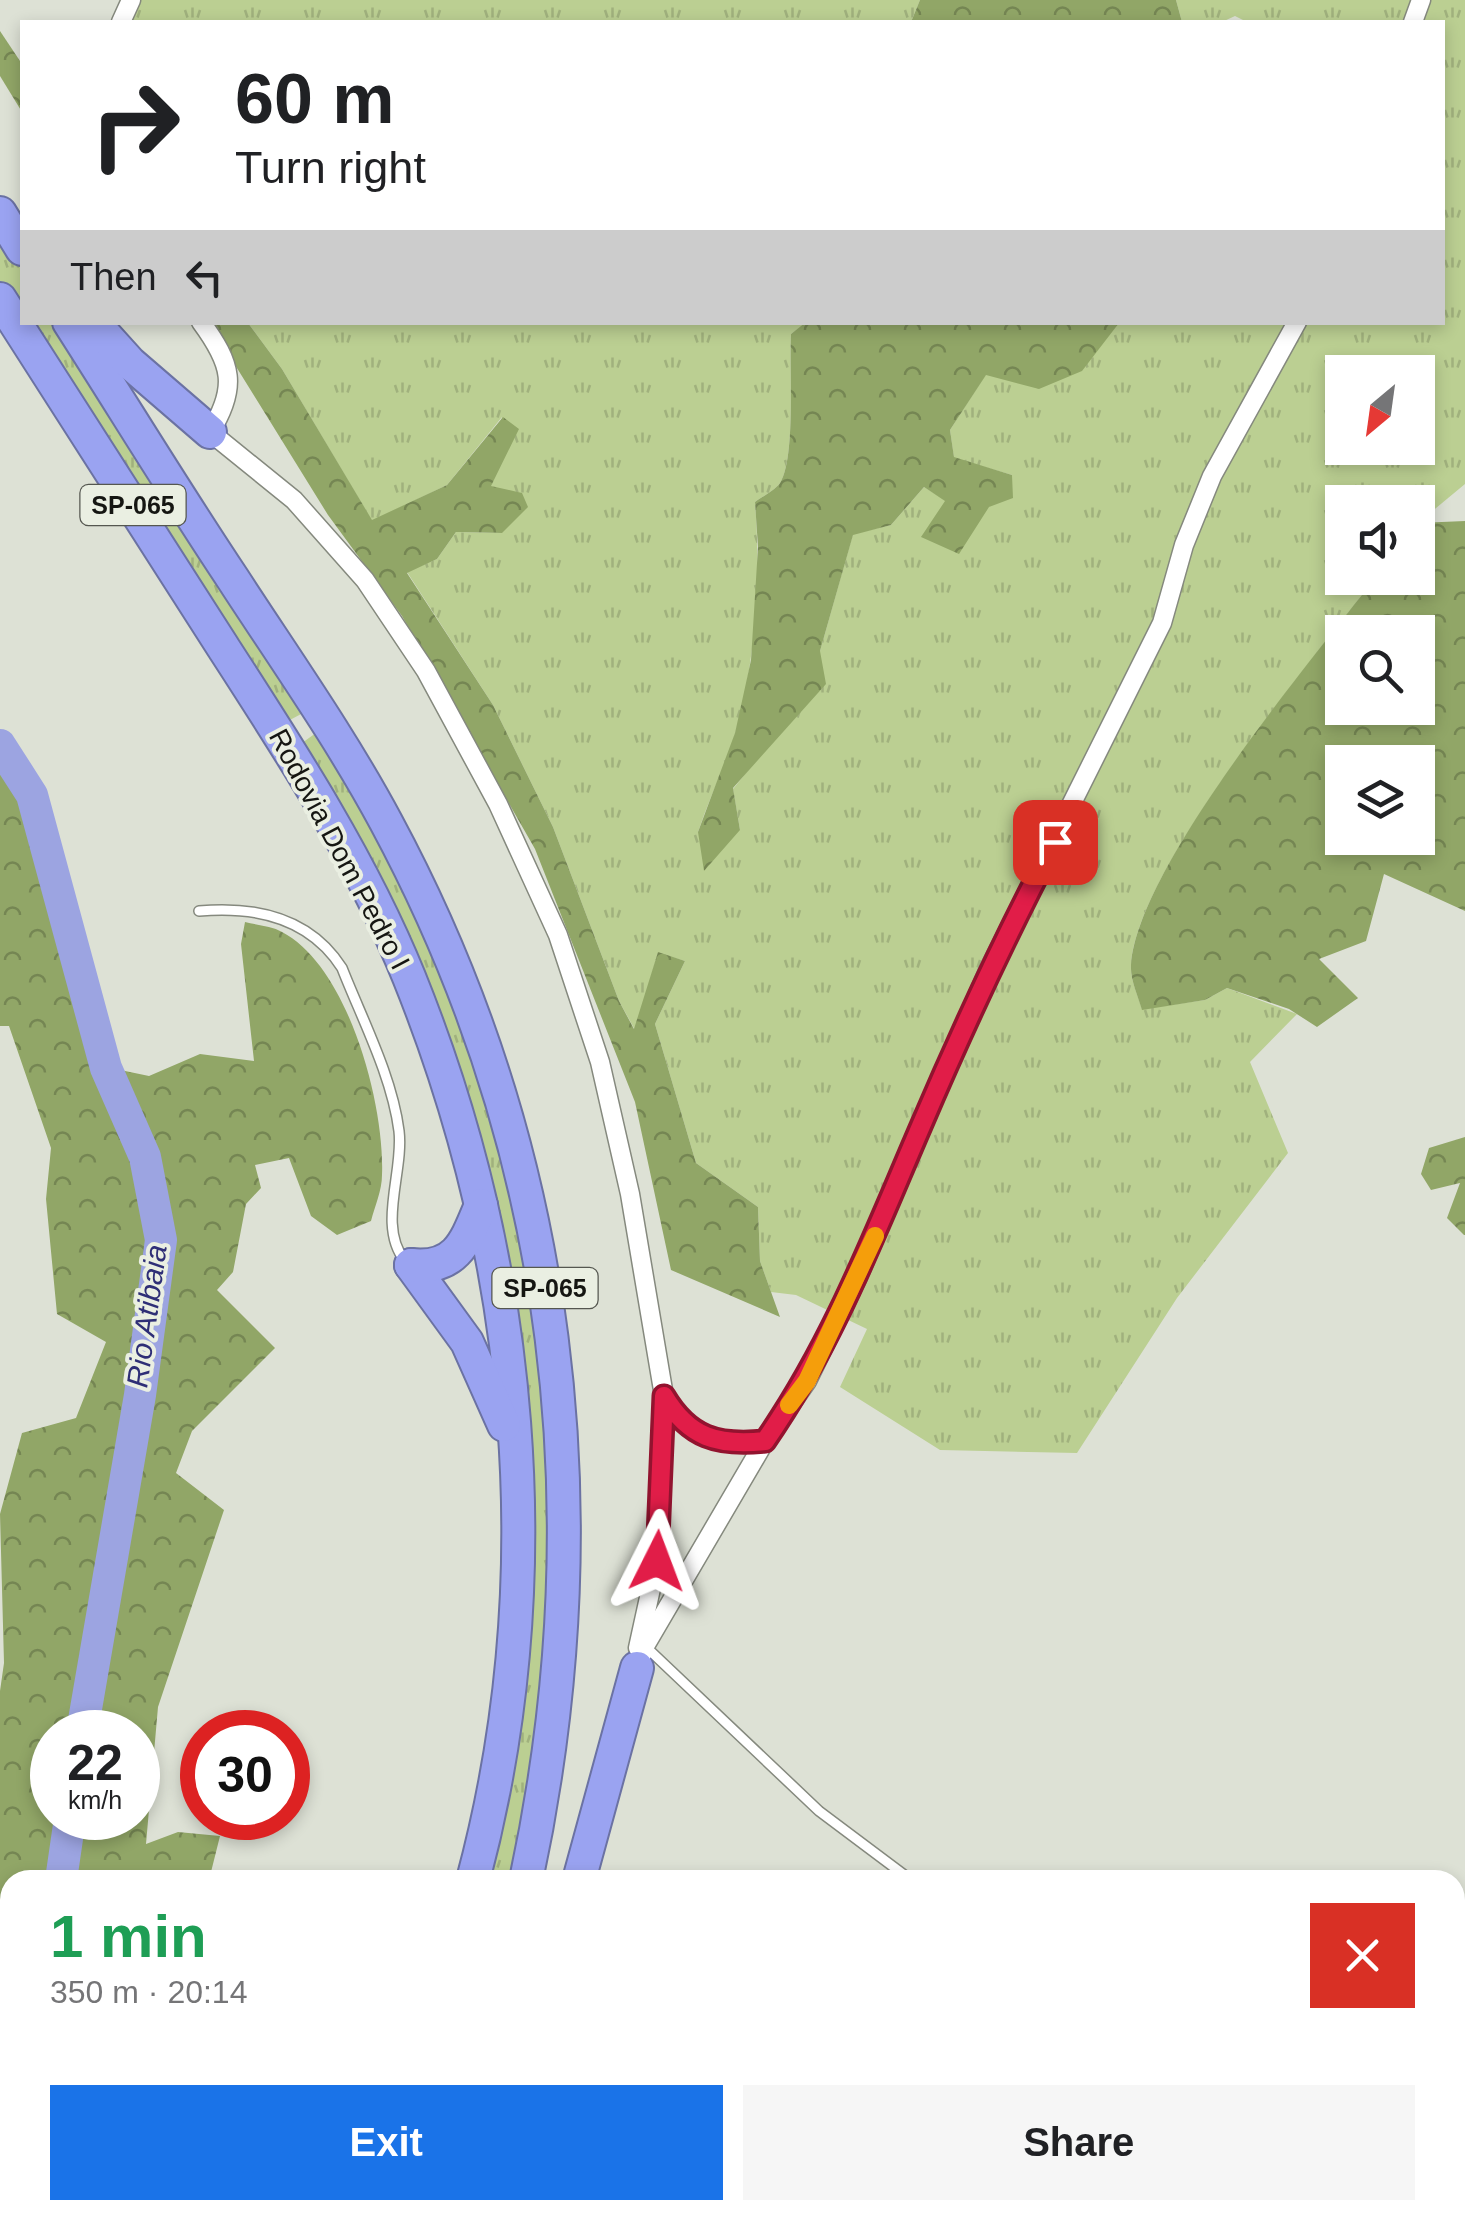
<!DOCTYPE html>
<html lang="en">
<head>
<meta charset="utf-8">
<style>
  :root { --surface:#fff; --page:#f6f6f6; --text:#202124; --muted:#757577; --accent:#1a73e8 }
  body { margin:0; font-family:Arial,sans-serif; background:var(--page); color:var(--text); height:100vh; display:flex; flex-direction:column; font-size:38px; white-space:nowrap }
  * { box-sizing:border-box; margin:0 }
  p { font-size:32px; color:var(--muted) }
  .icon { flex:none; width:55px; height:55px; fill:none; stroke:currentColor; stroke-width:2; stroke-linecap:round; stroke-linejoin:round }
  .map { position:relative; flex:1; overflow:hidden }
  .drawer { position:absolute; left:0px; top:1870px; width:1465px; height:350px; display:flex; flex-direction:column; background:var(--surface); border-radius:30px 30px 0 0; box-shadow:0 5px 15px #0003 }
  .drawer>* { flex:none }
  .guide { position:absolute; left:20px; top:20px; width:1425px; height:305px; border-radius:0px; box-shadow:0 5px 15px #0003; background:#fff; color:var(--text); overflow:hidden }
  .needle { width:65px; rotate:209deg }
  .fabs { position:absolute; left:1325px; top:355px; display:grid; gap:20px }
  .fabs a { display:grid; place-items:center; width:110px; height:110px; border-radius:0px; background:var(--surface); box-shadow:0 5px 15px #0003; font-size:50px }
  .speed { position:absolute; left:30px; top:1710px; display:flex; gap:20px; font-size:50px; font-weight:700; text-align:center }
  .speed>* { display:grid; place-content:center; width:130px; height:130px; border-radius:50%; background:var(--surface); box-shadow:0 5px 15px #0003; line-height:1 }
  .speed small { font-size:25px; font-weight:400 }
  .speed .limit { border:15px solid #d22; background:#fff; color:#111 }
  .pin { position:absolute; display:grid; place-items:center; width:85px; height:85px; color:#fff; margin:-42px; border-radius:20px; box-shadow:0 5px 15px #0006 }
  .me { position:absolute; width:110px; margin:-55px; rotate:3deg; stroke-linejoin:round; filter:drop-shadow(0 0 8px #0008) }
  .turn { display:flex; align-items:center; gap:35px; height:210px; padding:0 50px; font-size:45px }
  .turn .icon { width:130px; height:130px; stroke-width:2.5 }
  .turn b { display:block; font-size:70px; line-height:85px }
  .then { display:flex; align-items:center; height:95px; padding:0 50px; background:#0003; gap:20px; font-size:38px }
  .round { display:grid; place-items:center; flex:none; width:105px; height:105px; border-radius:0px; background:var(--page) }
  .headline { display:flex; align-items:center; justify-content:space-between; height:170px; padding:0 50px }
  h1 { font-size:60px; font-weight:700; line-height:75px; color:#1e9e55 }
  .primary-button { display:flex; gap:20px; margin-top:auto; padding:20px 50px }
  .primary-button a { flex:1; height:115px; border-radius:0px; background:var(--accent); color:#fff; font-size:40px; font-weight:700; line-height:115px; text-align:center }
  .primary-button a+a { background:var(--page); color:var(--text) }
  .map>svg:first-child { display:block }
  .grass { fill:url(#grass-tufts); fill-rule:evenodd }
  .forest { fill:url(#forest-crowns); fill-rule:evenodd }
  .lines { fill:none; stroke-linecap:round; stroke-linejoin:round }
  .river { stroke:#9ca4e1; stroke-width:32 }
  .lane-casing { stroke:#85897e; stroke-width:12 }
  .street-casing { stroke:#85897e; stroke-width:21 }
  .highway-casing { stroke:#6b72a3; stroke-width:36 }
  .lane { stroke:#fff; stroke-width:9 }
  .street { stroke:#fff; stroke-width:18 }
  .highway { stroke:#9aa3f1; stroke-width:32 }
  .route-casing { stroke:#92132f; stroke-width:25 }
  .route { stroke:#e11d48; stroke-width:18 }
  .slow { stroke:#f59e0b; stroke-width:18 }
  .labels { text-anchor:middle; stroke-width:8; stroke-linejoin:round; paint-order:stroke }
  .shield { fill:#eaefe2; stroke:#555750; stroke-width:2.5 }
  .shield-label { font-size:25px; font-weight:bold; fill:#151612 }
  .street-label { font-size:28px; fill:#151612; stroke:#eaefe2 }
  .water-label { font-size:30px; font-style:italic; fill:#2e2e76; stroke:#eaefe2 }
</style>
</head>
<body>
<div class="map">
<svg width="1465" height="2220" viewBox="0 0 1465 2220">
  <defs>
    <pattern id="grass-tufts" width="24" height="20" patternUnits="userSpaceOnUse" patternTransform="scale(2.5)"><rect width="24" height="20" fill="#bbcf92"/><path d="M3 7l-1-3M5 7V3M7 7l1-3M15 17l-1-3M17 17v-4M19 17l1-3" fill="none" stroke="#a0b17d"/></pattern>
    <pattern id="forest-crowns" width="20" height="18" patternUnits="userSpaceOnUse" patternTransform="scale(2.5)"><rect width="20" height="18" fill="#91a667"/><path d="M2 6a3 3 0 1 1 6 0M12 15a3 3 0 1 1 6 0" fill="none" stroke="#758653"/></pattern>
  </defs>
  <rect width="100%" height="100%" fill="#dde1d5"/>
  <g class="grass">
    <polygon points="131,0 920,0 911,22 121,22"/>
    <path d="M1176,0H1465V484L1418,523V502H1342V578H1375C1313,660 1137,868 1131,965C1130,979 1138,996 1142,1009L1205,1000L1227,988L1297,1014L1250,1062L1288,1153L1177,1298L1077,1453L940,1450L840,1387L867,1329L796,1295L771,1292L760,1261L758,1207L696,1163L655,1024L685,961L658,953L635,1030L619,1001L553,827L493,705L407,572L437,559L456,532L502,533L490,487L502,417L447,485L372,521L282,369L248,323H806L791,334C789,368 796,458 780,483C775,490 762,497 755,502C761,577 756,658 736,731C726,765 709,798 698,832L740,830L733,789L758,758L820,651L853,534L891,525L924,487L945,500L989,507L1012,475L954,458L950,430L986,374L1119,323L1442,322V22H1247L1235,16L1222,22H1182ZM1342,372H1418V448H1342Z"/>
    <polygon points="0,232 22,266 22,316 0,281"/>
    <polygon points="27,323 59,323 303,713 288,721"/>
    <polygon points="320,730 409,887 496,1110 551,1413 549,1663 514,1880 485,1880 506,1785 509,1279 302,743"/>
  </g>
  <g class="forest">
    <polygon points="920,0 1176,0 1182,22 911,22"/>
    <polygon points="0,31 22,64 22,112 0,76"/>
    <path d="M806,322L1119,323L1082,371L1039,389L986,375L950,430L954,457L1012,475L1013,498L989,507L959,554L921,537L945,501L924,487L891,525L853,535L820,651L826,684L733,788L740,830L704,871L698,832L735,733L751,660L758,547L755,502C762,497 775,490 780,483C796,458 789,368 791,334Z"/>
    <polygon points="209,323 248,323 282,369 372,520 447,485 503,417 519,429 491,486 522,493 528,507 502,533 456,532 437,559 407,573 493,705 553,827 619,1001 634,1029 658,952 685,961 655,1024 696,1163 758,1207 760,1261 780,1317 671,1270 635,1102 535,849 402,616 328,515"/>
    <path d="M1465,521V911L1384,874L1366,941L1319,959L1358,998L1317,1027L1289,1009L1227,988L1205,1000L1142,1010C1138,996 1130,979 1131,965C1138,866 1312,660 1375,578H1418V523ZM1418,632V708H1342V632ZM1418,762V838H1342V762Z"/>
    <path d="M0,745L32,795L106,1067L149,1076L200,1054L254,1061L241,944L245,922C256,925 272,926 282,932C349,967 385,1106 382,1175C382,1190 375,1206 371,1221L337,1235L311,1216L289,1158L255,1165L261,1188L246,1204L233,1272L217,1290L275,1348L192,1431L176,1473L224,1510L158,1707L146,1844L178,1832L220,1836L209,1880H10V2210H143L139,2220H0V1691L4,1663L0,1514L22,1433L76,1418L106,1342L57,1314L46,1199L51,1148L9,1026H0ZM138,1732V1818H52V1732Z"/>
    <polygon points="1465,1137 1465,1235 1464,1235 1447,1218 1460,1183 1431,1190 1421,1174 1429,1148"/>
  </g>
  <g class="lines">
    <g class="river">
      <polyline points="0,745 32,795 106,1068 145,1157 161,1240 140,1395 82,1732"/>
      <polyline points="61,1880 70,1818"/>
      <polyline points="24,2210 25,2220"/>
    </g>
    <defs>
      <g id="lane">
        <path d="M199,911C256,906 310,918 342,968C362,1019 392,1076 399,1131C404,1172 377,1226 405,1261"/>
        <polyline points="645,1646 819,1811 911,1880"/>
        <polyline points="883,2210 885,2220"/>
      </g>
      <g id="street">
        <polyline points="121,22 131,0"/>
        <polyline points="1413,22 1421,0"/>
        <path d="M201,322C232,364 238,387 210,432L294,500L365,580L426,671L498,804L558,935L600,1062L630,1194L664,1396C689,1438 718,1446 765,1441"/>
        <polyline points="638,1648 657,1561 664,1396"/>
        <polyline points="637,1668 645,1646 765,1441 807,1381 858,1277 988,971 1162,623 1184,545 1212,476 1297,322"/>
      </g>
      <g id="highway">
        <polyline points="0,213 22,249"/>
        <path d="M0,299C75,415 149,531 223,647C291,752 362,861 409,977C524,1262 553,1581 473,1880"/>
        <path d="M69,322C124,408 177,495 233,579C285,659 341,738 386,822C563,1151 604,1517 526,1880"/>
        <polyline points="93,322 130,363 210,432"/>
        <polyline points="411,1265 467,1342 504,1425"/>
        <path d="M411,1265C457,1270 466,1241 481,1205"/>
        <polyline points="579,1880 637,1668"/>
        <polyline points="348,2220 353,2210"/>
        <polyline points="418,2220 424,2210"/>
      </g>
    </defs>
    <use href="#lane" class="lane-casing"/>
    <use href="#street" class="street-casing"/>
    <use href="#highway" class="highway-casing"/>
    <use href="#lane" class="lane"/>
    <use href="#street" class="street"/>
    <use href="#highway" class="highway"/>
  </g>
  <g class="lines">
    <defs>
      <path id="route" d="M657,1561L664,1396C689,1438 718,1446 765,1441C833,1343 874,1235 921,1126C962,1030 1006,935 1055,842"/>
    </defs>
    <use href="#route" class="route-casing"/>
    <use href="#route" class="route"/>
    <polyline class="slow" points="789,1405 807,1381 875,1236"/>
  </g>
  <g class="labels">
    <g class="shield">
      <rect x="80.5" y="485" width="105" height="40" rx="8"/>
      <rect x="492.5" y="1268" width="105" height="40" rx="8"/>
    </g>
    <g class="shield-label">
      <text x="133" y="514">SP-065</text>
      <text x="545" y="1297">SP-065</text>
    </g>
    <g class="street-label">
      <text transform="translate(340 849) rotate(62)" y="10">Rodovia Dom Pedro I</text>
    </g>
    <g class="water-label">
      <text transform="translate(147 1316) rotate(-82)" y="10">Rio Atibaia</text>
    </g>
  </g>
</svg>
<div class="fabs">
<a><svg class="needle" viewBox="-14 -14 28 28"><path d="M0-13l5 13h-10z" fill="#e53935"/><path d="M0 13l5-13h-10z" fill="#757577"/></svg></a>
<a><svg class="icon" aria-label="sound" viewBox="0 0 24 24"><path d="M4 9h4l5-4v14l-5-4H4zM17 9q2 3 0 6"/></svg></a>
<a><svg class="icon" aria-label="search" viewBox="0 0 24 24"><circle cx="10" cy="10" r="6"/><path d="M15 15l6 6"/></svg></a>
<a><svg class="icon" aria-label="layers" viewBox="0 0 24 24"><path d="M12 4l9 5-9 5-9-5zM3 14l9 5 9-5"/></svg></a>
</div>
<div class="speed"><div>22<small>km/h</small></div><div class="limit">30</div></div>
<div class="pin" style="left:1055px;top:842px;background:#d93025"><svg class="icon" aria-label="arrive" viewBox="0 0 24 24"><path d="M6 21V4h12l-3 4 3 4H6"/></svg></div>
<svg class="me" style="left:657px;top:1561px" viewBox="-20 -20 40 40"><path d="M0-17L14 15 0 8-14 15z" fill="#e11d48" stroke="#fff" stroke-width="4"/></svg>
<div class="guide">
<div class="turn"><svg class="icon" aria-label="right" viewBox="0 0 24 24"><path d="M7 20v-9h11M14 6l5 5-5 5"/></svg><div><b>60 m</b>Turn right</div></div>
<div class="then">Then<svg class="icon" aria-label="left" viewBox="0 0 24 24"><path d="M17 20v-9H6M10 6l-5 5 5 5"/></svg></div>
</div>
<section class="drawer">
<div class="headline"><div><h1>1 min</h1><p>350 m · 20:14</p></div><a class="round" style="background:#d93025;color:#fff"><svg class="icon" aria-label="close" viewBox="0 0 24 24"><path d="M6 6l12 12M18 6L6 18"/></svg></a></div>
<div class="primary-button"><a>Exit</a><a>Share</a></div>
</section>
</div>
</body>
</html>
